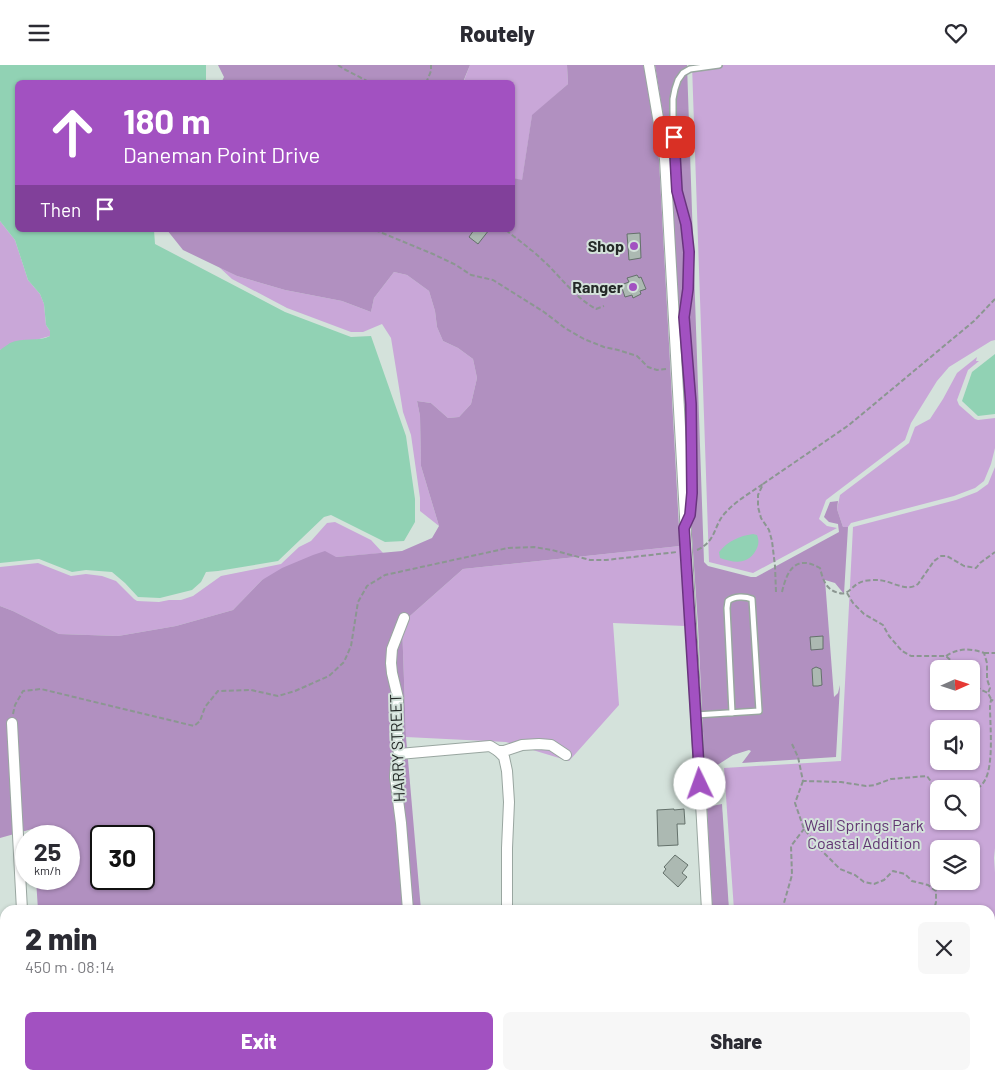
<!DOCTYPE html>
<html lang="en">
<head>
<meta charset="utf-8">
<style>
  :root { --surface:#fff; --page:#f7f7f7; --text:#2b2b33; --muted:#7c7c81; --accent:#a251c1 }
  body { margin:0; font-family:Barlow,sans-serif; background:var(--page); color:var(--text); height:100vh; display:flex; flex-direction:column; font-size:19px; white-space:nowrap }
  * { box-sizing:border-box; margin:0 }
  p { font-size:16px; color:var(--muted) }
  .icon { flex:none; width:28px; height:28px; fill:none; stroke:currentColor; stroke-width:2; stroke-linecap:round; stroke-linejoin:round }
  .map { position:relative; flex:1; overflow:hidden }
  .details { position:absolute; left:0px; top:840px; width:995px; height:175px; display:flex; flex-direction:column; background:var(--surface); border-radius:15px 15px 0 0; box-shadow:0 1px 4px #0004 }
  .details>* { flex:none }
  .top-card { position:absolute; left:15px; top:15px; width:500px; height:152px; border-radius:8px; box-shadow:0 1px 4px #0004; background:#a251c1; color:#fff; overflow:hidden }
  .needle { width:32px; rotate:87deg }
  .buttons { position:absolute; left:930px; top:595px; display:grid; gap:10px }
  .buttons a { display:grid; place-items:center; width:50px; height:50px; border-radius:8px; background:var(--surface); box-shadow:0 1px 4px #0004; font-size:25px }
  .speed { position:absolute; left:15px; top:760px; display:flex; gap:10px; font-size:25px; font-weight:700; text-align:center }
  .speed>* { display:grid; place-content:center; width:65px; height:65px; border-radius:50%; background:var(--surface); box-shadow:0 1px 4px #0004; line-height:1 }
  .speed small { font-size:12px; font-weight:400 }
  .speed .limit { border:2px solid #111; border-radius:8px; background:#fff; color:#111 }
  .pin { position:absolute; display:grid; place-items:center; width:42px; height:42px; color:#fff; margin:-21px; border-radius:10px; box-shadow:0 2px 8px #0006 }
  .me { position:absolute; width:55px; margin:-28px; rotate:357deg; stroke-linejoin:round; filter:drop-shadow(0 0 4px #0008) }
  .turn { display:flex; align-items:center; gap:18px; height:105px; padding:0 25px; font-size:22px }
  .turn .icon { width:65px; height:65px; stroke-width:2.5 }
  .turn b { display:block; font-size:35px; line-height:42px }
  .then { display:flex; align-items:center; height:48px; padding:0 25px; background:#0003; gap:10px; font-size:19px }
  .round { display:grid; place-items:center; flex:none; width:52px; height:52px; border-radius:8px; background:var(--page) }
  .overview { display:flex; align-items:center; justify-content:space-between; height:85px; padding:0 25px }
  h1 { font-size:30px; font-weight:800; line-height:38px }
  .button { display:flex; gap:10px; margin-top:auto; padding:10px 25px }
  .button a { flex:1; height:58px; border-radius:8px; background:var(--accent); color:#fff; font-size:20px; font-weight:800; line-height:58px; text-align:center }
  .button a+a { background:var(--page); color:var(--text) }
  header { display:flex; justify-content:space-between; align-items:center; height:65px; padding:0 25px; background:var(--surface); font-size:22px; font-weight:800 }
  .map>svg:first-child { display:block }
  .green { fill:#c9a7d8; fill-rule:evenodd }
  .forest { fill:#b190c0; fill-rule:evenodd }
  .water { fill:#91d2b4 }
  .building { fill:#acb9b2; stroke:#64716b }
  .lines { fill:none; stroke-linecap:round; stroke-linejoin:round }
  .service-casing { stroke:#99a6a0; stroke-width:8 }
  .minor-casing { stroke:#99a6a0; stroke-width:12 }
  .path { stroke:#8b9691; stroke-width:2; stroke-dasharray:5 2.5; stroke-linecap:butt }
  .service { stroke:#fff; stroke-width:5 }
  .minor { stroke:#fff; stroke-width:10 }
  .route-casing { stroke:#69357d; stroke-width:12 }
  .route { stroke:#a251c1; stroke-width:9 }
  .poi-dot { fill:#a251c1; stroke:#d4e2db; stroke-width:2 }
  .labels { text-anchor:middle; stroke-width:4; stroke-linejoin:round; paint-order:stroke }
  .poi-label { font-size:16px; font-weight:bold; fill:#242927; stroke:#d4e2db; text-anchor:end }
  .street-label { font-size:16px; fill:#242927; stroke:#d4e2db }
  .park-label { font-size:16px; fill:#623673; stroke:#d4e2db }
</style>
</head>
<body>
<header><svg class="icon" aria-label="menu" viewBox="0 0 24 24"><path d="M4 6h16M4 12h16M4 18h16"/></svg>Routely<svg class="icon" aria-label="heart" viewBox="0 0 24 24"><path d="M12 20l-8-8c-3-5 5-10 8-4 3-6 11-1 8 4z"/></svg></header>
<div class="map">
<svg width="995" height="1015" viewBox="0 0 995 1015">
  <rect width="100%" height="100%" fill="#d4e2db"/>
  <g class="green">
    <polygon points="470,0 567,0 568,19 532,51 522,116 513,113 512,18 463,18"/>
    <polygon points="692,0 995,0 995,275 991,276 949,302 937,316 911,358 905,375 826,435 819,454 827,461 837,463 753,508 709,497"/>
    <polygon points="0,156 15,175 28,215 40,229 44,239 46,260 50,266 50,271 0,285"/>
    <polygon points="219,202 237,211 285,225 342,236 371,247 374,233 394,207 407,210 429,226 435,246 437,262 443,276 458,283 473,294 477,313 471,339 459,352 448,353 431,338 417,336 420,351 421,401 439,461 420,446 420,433 411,370 403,347 391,273 382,259 363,267 351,267 287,243 232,214"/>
    <polygon points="977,292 976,296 979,296 968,305 957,335 959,340 975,354 978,355 995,353 995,383 991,399 984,416 975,423 954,431 851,458 848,462 843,462 837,444 840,430 909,378 915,362 930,354 943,334 957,308"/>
    <path d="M995,402V783L994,793L995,808V1015H745V1010H990V845H734L724,703L841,696L853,462L956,435L977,427L988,419ZM939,604H971V636H939ZM939,664H971V696H939ZM939,724H971V756H939ZM939,784H971V816H939Z"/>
    <polygon points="335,457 371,475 383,488 336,492 262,515 233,545 176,561 118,571 59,569 13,546 0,541 0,502 38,498 71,511 86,509 102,511 116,516 134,534 137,536 159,537 169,535 181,535 193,531 221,511 281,499 299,482 311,476 327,458"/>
    <polygon points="680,481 685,561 613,558 619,640 569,696 506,677 406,672 402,558 463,504"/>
  </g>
  <g class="forest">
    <polygon points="218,0 470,0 463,17 221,18 224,12"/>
    <path d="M567,0H643L645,6L659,95L680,481L463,504L402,558L406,672L421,845H38L36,814H69V771H33L32,764L0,773V541L13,546L59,569L118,571L176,561L233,545L262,515L282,503L313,490L325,486L336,492L402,486L432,473L439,461L421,401L420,351L417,336L431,338L448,353L459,352L471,339L477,313L473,294L458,283L443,276L437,262L435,246L429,226L407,210L394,207L374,233L371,247L342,236L285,225L237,211L183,185L167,165H512L513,113L522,115L532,50L568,19ZM101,771H144V814H101Z"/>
    <polygon points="655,0 687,0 704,497 708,501 751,512 756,512 839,467 838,459 829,457 824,452 830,437 838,436 837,444 843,462 848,462 844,529 835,518 825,515 834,632 838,628 840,620 836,692 742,698 751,686 749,685 733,690 705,708 698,561 691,456 690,455 670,94"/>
    <polygon points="722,739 729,845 712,845 707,742"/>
    <polygon points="122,1010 415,1010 415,1015 130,1015"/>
  </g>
  <g class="water">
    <path d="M0,0H206V17L18,18V165H154L155,179L285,247L351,272L371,271L406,371L415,434V457L404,476L385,477L331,450L324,452L278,496L218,506L206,507L201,517L192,525L160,533L138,532L125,518L112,507L86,505L72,507L39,494L0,498V285C3,283 7,280 10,278C22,272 40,277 50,271V266L46,260L44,239L40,229L28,215L15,175L0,156Z"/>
    <polygon points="995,289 995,349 978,351 962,336 972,307"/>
    <path d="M753,469L757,470C759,476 759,479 756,485C748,500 734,498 720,493L719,487C728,476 739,471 753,469Z"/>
  </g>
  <g class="building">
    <polygon points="474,165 489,165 478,179 469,172"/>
    <polygon points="640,168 641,193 629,195 627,169"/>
    <polygon points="637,210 639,213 641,212 646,224 640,226 641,229 633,233 632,230 625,232 621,220 629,217 627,213"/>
    <polygon points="823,571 823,584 811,585 810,572"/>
    <polygon points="816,602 821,604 822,620 818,621 813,621 812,604"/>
    <polygon points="674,744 674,745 684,744 685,759 677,759 678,780 658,781 657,745"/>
    <polygon points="675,790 688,800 682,808 687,812 678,822 663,808 666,804 664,802"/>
  </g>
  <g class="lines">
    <defs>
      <g id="service">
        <polyline points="688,455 691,443 692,428 691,339 684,252 688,224 689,187 686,159 677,126 675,106 673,59 673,34 675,24 678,15 683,8 690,4 719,0"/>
        <path d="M696,650L759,646L752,534C745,531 734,531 728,536L727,543L732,648"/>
        <polyline points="0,871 5,876"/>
        <polyline points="149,1010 157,1015"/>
      </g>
      <g id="minor">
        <polyline points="649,0 665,94 707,845"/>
        <polyline points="404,553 392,584 391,598 392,608 398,633 397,676 399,689 396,700 395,712 401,758 408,845"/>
        <polyline points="12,658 22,845"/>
        <polyline points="498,686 504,692 507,706 509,737 507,783 507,845"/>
        <polyline points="399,689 490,681 498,686 504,686 522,680 539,679 551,680 566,690"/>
        <polyline points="35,1010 38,1015"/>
        <polyline points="414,1010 414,1015"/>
        <polyline points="716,1010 716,1015"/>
      </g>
    </defs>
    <use href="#service" class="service-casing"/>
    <use href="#minor" class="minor-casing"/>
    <g class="path">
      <path d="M338,0C348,7 359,11 370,18"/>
      <polyline points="426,18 431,6 431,0"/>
      <polyline points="375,165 433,189 456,200 471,210 493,215 544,247 565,263 584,274 604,282 618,285 637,291 648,302 657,305 666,304"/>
      <path d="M506,165C514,172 523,178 531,185C537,189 541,194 546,198C562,214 576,233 596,244L604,241"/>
      <path d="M697,485C717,476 713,461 725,448C736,436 750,428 763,419"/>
      <polyline points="776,527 775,501 772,476 769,465 761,453 758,442 758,430 763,419 849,360 974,256 995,234"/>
      <path d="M782,527C787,506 795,489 820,503C823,515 826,525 839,528C848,531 852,521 859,518C864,515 872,515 878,515C890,515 906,528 918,519L934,496L941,491H947L964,501L976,503L980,498L995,487"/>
      <polyline points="847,528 853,538 864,549 883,560 889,571 902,586 911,591 946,591 960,604"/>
      <polyline points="984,588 995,588"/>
      <path d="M946,591C958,583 971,583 984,588L987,598V614L990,623L988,628"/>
      <path d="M971,616C976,622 981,625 988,628L991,634"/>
      <polyline points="13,649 15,640 23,626 41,624 194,661 200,656 205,642 218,626 251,625 278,631 295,626 329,611 344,597 351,581 358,537 367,521 385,510 508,483 534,482 552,485 590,495 606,495 677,487"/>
      <polyline points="792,679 798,692 803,716 841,717 866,721 875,720 891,714 927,711 932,718 950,724"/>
      <polyline points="803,716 795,738 804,764 823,787 840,804 855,810 864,817 874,819 884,815 893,806 905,809 912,816 928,820 936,826 936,837 934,845"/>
      <path d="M971,728C977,724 982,721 985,715C994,699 990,659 990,641L991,635L995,636"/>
      <polyline points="782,845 792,810 791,781 804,764"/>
      <polyline points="795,1015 795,1010"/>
      <polyline points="951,1015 952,1010"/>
    </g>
    <use href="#service" class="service"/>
    <use href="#minor" class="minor"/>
  </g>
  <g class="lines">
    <defs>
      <polyline id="route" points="674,72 677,126 686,159 689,187 688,224 684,252 691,339 692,428 690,450 684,463 700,719"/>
    </defs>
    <use href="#route" class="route-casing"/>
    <use href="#route" class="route"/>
  </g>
  <g class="poi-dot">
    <circle cx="634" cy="181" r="5"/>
    <circle cx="633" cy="222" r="5"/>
  </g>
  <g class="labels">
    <g class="poi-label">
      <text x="624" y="187">Shop</text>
      <text x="623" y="228">Ranger</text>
    </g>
    <g class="street-label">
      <text transform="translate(397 683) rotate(-92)" y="6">HARRY STREET</text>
    </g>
    <g class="park-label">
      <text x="864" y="766">Wall Springs Park<tspan x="864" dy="18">Coastal Addition</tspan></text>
    </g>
  </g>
</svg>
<div class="buttons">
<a><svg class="needle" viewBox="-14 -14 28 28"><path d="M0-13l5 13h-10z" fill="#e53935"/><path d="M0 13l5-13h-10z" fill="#7c7c81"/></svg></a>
<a><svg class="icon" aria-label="sound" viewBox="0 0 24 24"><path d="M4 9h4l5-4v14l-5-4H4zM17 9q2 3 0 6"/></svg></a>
<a><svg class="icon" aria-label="search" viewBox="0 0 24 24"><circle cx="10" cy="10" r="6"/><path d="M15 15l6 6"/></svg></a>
<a><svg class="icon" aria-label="layers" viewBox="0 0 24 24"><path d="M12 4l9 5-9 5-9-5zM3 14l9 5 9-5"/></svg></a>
</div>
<div class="speed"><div>25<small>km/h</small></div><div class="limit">30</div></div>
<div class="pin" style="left:674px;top:72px;background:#d93025"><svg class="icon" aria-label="arrive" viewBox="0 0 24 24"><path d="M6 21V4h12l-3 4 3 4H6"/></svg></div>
<svg class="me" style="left:700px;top:719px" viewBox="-20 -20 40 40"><circle r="19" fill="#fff"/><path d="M0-13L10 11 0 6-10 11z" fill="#a251c1"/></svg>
<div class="top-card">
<div class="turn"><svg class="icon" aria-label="ahead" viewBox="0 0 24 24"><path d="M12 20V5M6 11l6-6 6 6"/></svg><div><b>180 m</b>Daneman Point Drive</div></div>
<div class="then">Then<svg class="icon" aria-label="arrive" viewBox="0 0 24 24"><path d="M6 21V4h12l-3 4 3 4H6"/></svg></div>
</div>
<section class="details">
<div class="overview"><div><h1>2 min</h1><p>450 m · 08:14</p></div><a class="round"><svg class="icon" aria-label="close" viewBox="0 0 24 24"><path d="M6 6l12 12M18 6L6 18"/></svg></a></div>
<div class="button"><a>Exit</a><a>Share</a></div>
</section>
</div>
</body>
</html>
